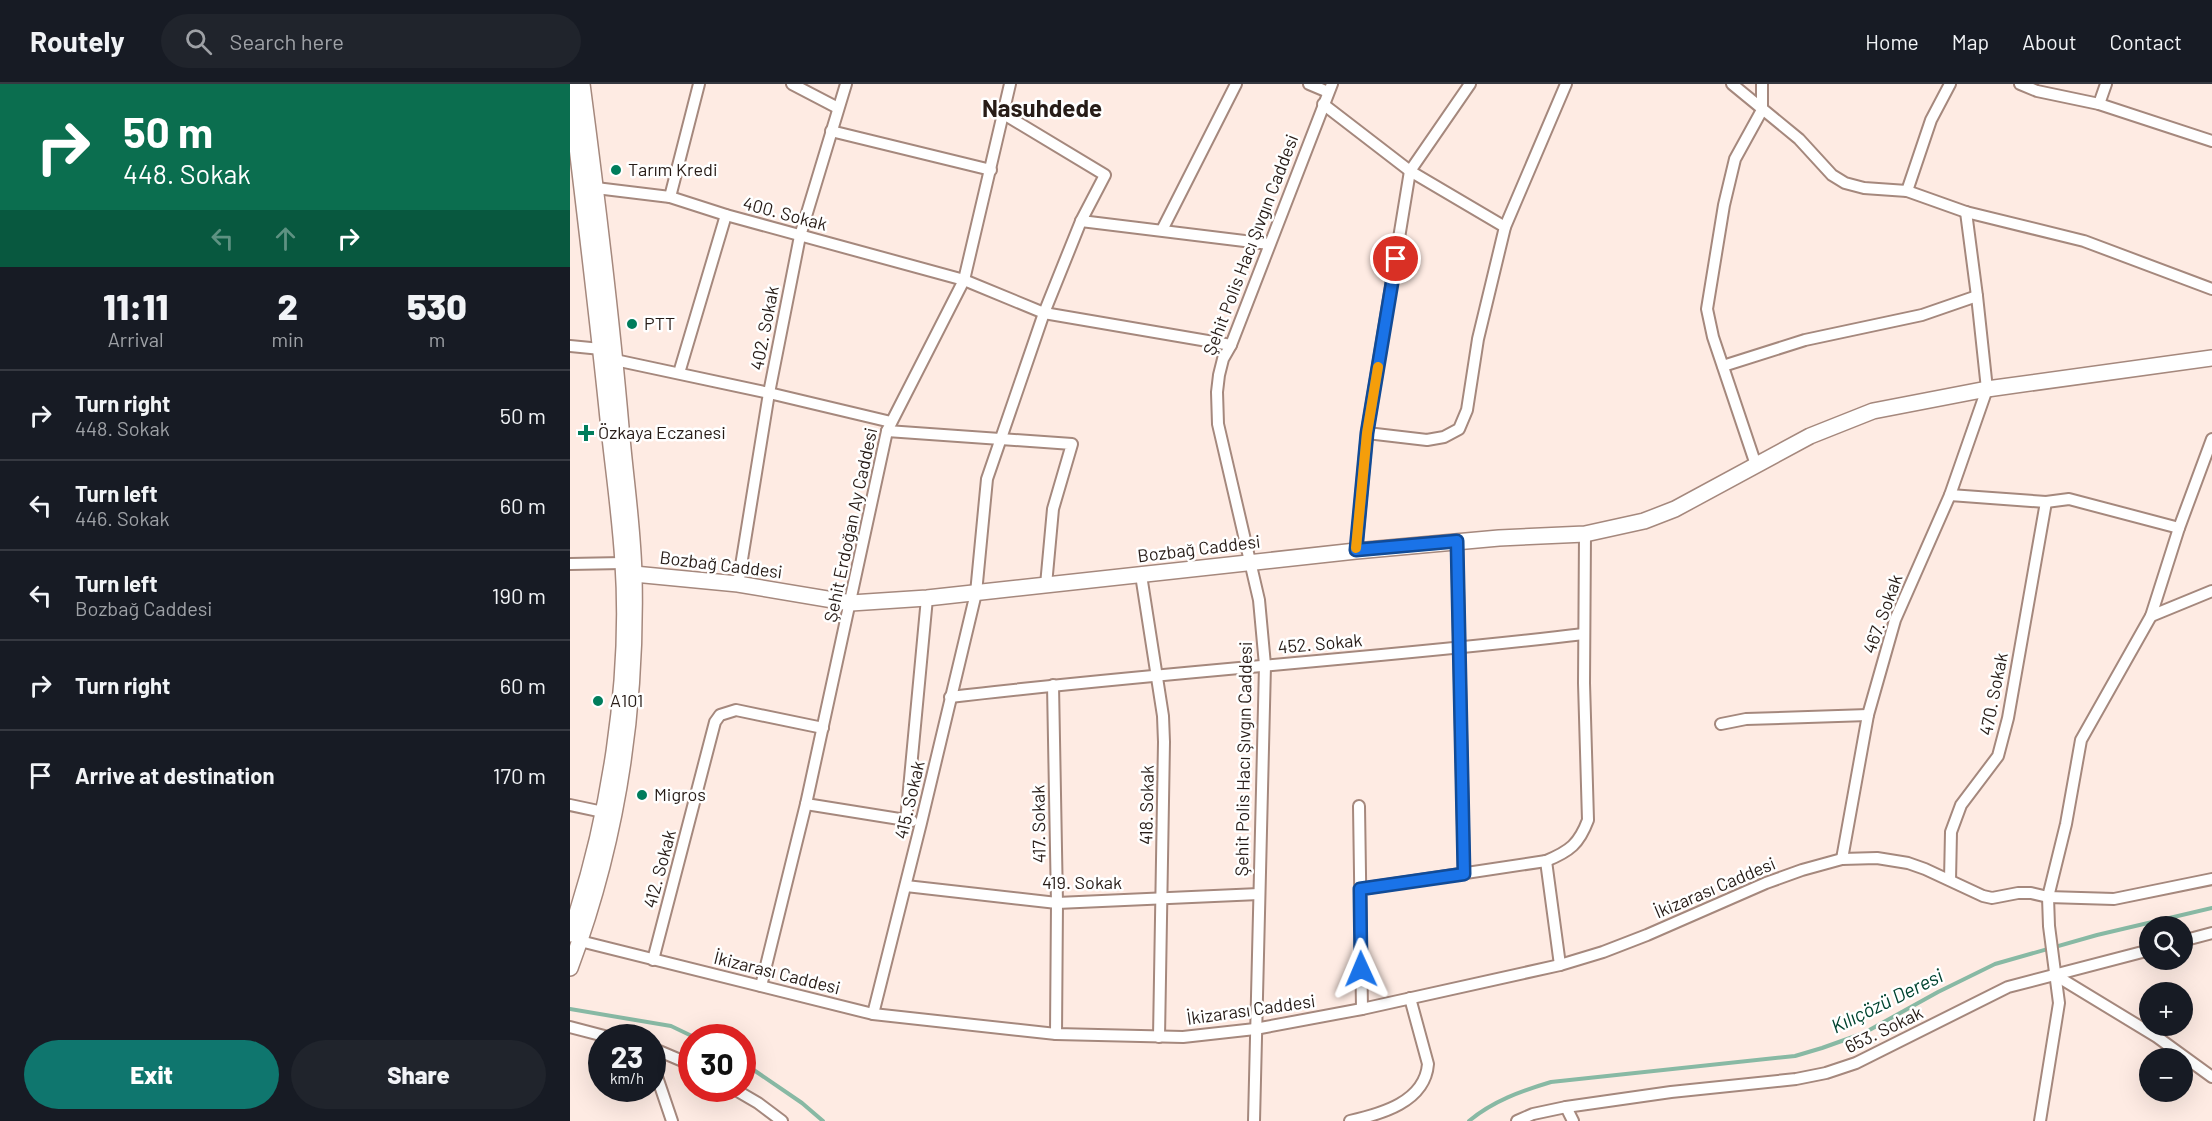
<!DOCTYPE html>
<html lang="en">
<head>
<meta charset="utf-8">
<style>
  :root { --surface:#171b24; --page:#20242c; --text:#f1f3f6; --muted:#9ea1a6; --line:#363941; --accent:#0f766e }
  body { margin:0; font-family:Barlow,sans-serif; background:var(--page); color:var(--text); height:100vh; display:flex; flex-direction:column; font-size:22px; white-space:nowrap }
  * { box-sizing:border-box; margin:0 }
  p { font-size:20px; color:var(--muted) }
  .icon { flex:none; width:33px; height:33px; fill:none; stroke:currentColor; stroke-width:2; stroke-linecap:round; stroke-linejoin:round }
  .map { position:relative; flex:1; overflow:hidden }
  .side { display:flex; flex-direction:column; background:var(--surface); width:570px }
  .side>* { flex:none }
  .banner { background:#0b6e4f; color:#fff; overflow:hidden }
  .tools { position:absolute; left:1569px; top:832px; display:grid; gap:12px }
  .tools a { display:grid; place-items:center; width:54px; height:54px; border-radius:50%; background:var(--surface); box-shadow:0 6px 24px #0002; font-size:30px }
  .speed { position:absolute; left:18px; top:940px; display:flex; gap:12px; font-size:30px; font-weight:700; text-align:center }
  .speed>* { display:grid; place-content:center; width:78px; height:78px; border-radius:50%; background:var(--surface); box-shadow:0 6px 24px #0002; line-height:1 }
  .speed small { font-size:15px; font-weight:400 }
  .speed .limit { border:9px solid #d22; background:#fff; color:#111 }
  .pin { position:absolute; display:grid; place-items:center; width:51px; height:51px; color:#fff; margin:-26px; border:3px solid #fff; border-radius:50%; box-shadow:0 2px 6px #0007 }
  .me { position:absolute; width:66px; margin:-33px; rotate:359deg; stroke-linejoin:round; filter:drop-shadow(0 0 4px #0008) }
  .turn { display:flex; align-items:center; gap:21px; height:126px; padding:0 24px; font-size:27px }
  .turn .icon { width:78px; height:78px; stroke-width:2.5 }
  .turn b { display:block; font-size:42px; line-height:51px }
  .lanes { display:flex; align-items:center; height:57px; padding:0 24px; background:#0003; justify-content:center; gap:30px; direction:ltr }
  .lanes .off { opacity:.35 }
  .eta { display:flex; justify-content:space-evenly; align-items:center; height:102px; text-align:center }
  .eta b { font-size:36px; font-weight:800; line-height:42px }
  .action { display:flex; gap:12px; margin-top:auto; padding:12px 24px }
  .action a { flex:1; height:69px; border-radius:36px; background:var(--accent); color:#fff; font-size:24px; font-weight:800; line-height:69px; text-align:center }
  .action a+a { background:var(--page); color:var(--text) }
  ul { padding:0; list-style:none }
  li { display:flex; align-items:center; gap:18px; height:90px; padding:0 24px; border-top:2px solid var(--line) }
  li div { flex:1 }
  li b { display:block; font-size:22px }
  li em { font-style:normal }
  header { display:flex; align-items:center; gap:36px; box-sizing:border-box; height:84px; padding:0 30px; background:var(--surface); border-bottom:2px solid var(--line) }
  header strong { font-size:28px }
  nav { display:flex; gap:33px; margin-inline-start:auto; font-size:21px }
  .search { width:420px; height:54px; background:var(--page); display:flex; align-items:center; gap:15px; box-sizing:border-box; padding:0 21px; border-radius:33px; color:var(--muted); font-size:22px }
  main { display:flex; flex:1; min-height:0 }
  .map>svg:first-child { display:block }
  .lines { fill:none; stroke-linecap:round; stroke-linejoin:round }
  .stream { stroke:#88b9a4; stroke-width:4 }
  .street-casing { stroke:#a5887d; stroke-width:14 }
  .secondary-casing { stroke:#a5887d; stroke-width:18 }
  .street { stroke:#fff; stroke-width:10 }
  .secondary { stroke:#fff; stroke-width:15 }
  .route-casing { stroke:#114b97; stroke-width:15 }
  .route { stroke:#1a73e8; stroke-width:10 }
  .slow { stroke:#f59e0b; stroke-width:10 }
  .poi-dot { fill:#007d5c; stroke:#fff; stroke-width:2 }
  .labels { text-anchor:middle; stroke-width:5; stroke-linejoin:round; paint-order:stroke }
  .poi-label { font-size:18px; fill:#271c17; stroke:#fff; text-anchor:start }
  .street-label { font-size:18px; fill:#271c17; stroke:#fff }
  .water-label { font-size:20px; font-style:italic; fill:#004430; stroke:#fff }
  .district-label { font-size:24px; font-weight:bold; fill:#271c17; stroke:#fff }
</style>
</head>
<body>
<header>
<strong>Routely</strong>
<div class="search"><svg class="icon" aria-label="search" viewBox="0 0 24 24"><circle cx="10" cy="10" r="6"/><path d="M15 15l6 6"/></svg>Search here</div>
<nav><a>Home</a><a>Map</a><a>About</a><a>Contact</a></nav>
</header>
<main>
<section class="side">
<div class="banner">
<div class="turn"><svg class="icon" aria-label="right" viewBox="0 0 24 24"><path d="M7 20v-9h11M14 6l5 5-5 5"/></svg><div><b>50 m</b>448. Sokak</div></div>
<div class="lanes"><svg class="icon off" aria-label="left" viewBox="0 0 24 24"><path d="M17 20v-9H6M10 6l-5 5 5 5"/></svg><svg class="icon off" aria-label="ahead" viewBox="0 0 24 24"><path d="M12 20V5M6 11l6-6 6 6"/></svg><svg class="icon" aria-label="right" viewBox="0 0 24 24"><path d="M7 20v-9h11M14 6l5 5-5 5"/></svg></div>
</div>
<div class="eta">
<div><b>11:11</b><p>Arrival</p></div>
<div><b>2</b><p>min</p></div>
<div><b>530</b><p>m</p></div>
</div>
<ul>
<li><svg class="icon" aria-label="right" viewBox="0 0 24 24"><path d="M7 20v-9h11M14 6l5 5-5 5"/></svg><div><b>Turn right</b><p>448. Sokak</p></div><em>50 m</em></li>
<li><svg class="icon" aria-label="left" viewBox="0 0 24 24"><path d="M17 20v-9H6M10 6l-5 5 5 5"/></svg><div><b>Turn left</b><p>446. Sokak</p></div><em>60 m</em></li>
<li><svg class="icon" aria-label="left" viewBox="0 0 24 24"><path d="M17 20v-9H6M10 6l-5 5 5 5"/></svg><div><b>Turn left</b><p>Bozbağ Caddesi</p></div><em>190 m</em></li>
<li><svg class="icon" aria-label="right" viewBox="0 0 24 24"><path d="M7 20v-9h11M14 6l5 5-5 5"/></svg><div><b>Turn right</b></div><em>60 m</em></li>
<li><svg class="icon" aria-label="arrive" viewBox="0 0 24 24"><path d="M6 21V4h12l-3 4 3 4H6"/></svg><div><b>Arrive at destination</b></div><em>170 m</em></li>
</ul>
<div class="action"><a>Exit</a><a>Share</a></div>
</section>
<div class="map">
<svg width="1642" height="1037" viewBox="0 0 1642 1037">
  <rect width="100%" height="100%" fill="#feebe3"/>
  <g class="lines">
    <g class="stream">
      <polyline points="0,925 101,942 126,954"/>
      <polyline points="172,978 232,1019 253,1037"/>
      <path d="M899,1037C923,1017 951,1007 981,998L1225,972L1252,964L1294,949L1368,908L1425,880L1527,851L1642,824"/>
    </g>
    <defs>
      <g id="street">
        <polyline points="222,0 268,24"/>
        <polyline points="739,0 758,8"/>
        <polyline points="1162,0 1229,55 1262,91 1275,99 1294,104 1337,107 1396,128 1514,157 1642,205"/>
        <polyline points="1450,0 1467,7 1529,20 1642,57"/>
        <polyline points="753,20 840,87 935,143"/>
        <polyline points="1529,20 1536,0"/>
        <polyline points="261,47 421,86"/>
        <polyline points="26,104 100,113 156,131 394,196 474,229 661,261"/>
        <polyline points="1337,107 1361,36 1380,0"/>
        <polyline points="100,113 129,0"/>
        <polyline points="511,137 699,160"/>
        <polyline points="592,146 666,0"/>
        <polyline points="0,262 31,265"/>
        <polyline points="45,276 199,309 321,338"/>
        <polyline points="1153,282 1235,256 1352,231 1407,212"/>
        <polyline points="109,289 156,131"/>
        <polyline points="317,347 502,360 483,425 476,501"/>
        <polyline points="797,349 857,356 874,353 889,345 897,326 908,255 935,143 996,0"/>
        <polyline points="1186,381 1143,253 1137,225 1154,121 1165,75 1192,26 1192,0"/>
        <polyline points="1380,411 1476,418 1499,415 1609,444"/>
        <polyline points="887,457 894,790"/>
        <polyline points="786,467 797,349 840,87 900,0"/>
        <polyline points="0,480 53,479"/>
        <polyline points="571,491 593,632 594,658 589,953"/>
        <polyline points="168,500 199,309 230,152 276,0"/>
        <polyline points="1581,532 1642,507"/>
        <polyline points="483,601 487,819 486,950"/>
        <path d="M380,613C591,588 803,575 1014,550"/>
        <polyline points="1151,640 1176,635 1298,631"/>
        <polyline points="236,720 342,737"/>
        <polyline points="0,721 33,728"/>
        <polyline points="789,722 792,925"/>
        <polyline points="336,737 357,514"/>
        <polyline points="1272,775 1298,631 1325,536 1380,411 1417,305 1407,212 1396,128"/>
        <polyline points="976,777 990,881"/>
        <polyline points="1380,796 1381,748 1391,721 1428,672 1438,634 1476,418"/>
        <polyline points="336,802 487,819 689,810"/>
        <path d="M790,805L976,777C1000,767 1009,760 1018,736L1014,599L1015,450"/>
        <polyline points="10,857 303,930 486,950 613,953 685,945 792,925 990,881 1033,868 1077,851 1196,799 1232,786 1272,775 1307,774 1338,779 1355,785 1413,812 1422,814 1448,809 1461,809 1478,813 1544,815 1642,795"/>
        <polyline points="1612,857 1642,849"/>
        <polyline points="83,876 145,638 150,631 166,626 253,644"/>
        <polyline points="1485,891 1587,953 1642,993"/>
        <polyline points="191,902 236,720 317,347 394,196 440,0"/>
        <polyline points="303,930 351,739 406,509 417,395 474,229 511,137 535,91 432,29"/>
        <polyline points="0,943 42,954"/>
        <polyline points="82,964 122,981"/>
        <polyline points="82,978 102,1037"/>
        <polyline points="164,1005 188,1019 212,1037"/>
        <polyline points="996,1023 1003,1037"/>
        <polyline points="684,1037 695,581 689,516 648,340 647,308 649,291 653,275 661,261 762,0"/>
        <path d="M780,1037C811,1030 855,1018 858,980L840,914"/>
        <polyline points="947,1037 963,1030 996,1023 1101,1008 1226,995 1256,989 1286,979 1438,903 1580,866"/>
        <polyline points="1470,1037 1489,919 1479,842 1478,813 1496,740 1511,656 1581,532 1609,444 1642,355"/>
      </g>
      <g id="secondary">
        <path d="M0,5C13,112 26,219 37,325C42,377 50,428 53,479C61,598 39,737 0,850"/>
        <polyline points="64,490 168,500 281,519 357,514 786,467 929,454 1015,450 1074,437 1105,425 1240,352 1303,327 1417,305 1642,274"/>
        <path d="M0,884C47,759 67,626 64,492C63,443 55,392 51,343C41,228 27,114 12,0"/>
      </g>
    </defs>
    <use href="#street" class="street-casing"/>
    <use href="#secondary" class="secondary-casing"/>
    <use href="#street" class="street"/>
    <use href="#secondary" class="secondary"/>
  </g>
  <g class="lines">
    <defs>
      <polyline id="route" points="791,885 790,805 894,790 887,457 786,466 797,349 826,175"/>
    </defs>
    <use href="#route" class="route-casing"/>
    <use href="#route" class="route"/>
    <polyline class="slow" points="786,464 797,349 808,283"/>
  </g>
  <g class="poi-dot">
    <circle cx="46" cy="86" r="6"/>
    <circle cx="62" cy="240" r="6"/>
    <path d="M13 340h6v6h6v6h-6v6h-6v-6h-6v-6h6z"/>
    <circle cx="28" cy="617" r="6"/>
    <circle cx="72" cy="711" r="6"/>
  </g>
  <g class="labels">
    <g class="poi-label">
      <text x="58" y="92">Tarım Kredi</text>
      <text x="74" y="246">PTT</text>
      <text x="28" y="355">Özkaya Eczanesi</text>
      <text x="40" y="623">A101</text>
      <text x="84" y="717">Migros</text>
    </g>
    <g class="street-label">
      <text transform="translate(215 130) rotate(15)" y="6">400. Sokak</text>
      <text transform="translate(681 161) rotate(-69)" y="6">Şehit Polis Hacı Şıvgın Caddesi</text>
      <text transform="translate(195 244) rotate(-79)" y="6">402. Sokak</text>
      <text transform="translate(281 441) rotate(-78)" y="6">Şehit Erdoğan Ay Caddesi</text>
      <text transform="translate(629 465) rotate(-7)" y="6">Bozbağ Caddesi</text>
      <text transform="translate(151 481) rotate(7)" y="6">Bozbağ Caddesi</text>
      <text transform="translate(1313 530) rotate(-70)" y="6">467. Sokak</text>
      <text transform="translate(750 560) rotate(-5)" y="6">452. Sokak</text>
      <text transform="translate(1424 610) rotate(-79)" y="6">470. Sokak</text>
      <text transform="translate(674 675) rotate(-89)" y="6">Şehit Polis Hacı Şıvgın Caddesi</text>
      <text transform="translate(340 716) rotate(-77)" y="6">415. Sokak</text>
      <text transform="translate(577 721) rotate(-89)" y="6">418. Sokak</text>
      <text transform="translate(469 740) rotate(-91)" y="6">417. Sokak</text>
      <text transform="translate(90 785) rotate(-75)" y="6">412. Sokak</text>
      <text x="512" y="805">419. Sokak</text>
      <text transform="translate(1145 804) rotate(-23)" y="6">İkizarası Caddesi</text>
      <text transform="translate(207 889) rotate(14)" y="6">İkizarası Caddesi</text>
      <text transform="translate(681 926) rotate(-8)" y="6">İkizarası Caddesi</text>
      <text transform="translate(1314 946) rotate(-26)" y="6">653. Sokak</text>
    </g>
    <g class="water-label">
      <text transform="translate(1317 917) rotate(-26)" y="7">Kılıçözü Deresi</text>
    </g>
    <g class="district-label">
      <text x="472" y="33">Nasuhdede</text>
    </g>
  </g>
</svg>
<div class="tools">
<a><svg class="icon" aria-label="search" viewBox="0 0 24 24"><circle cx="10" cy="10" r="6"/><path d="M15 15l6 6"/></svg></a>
<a>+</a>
<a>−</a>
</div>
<div class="speed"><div>23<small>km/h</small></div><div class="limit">30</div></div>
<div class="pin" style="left:826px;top:175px;background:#d93025"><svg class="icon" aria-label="arrive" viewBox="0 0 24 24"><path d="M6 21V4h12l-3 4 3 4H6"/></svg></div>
<svg class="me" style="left:791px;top:885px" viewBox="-20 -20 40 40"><path d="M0-17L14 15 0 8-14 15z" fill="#1a73e8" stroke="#fff" stroke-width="4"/></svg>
</div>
</main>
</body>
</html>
